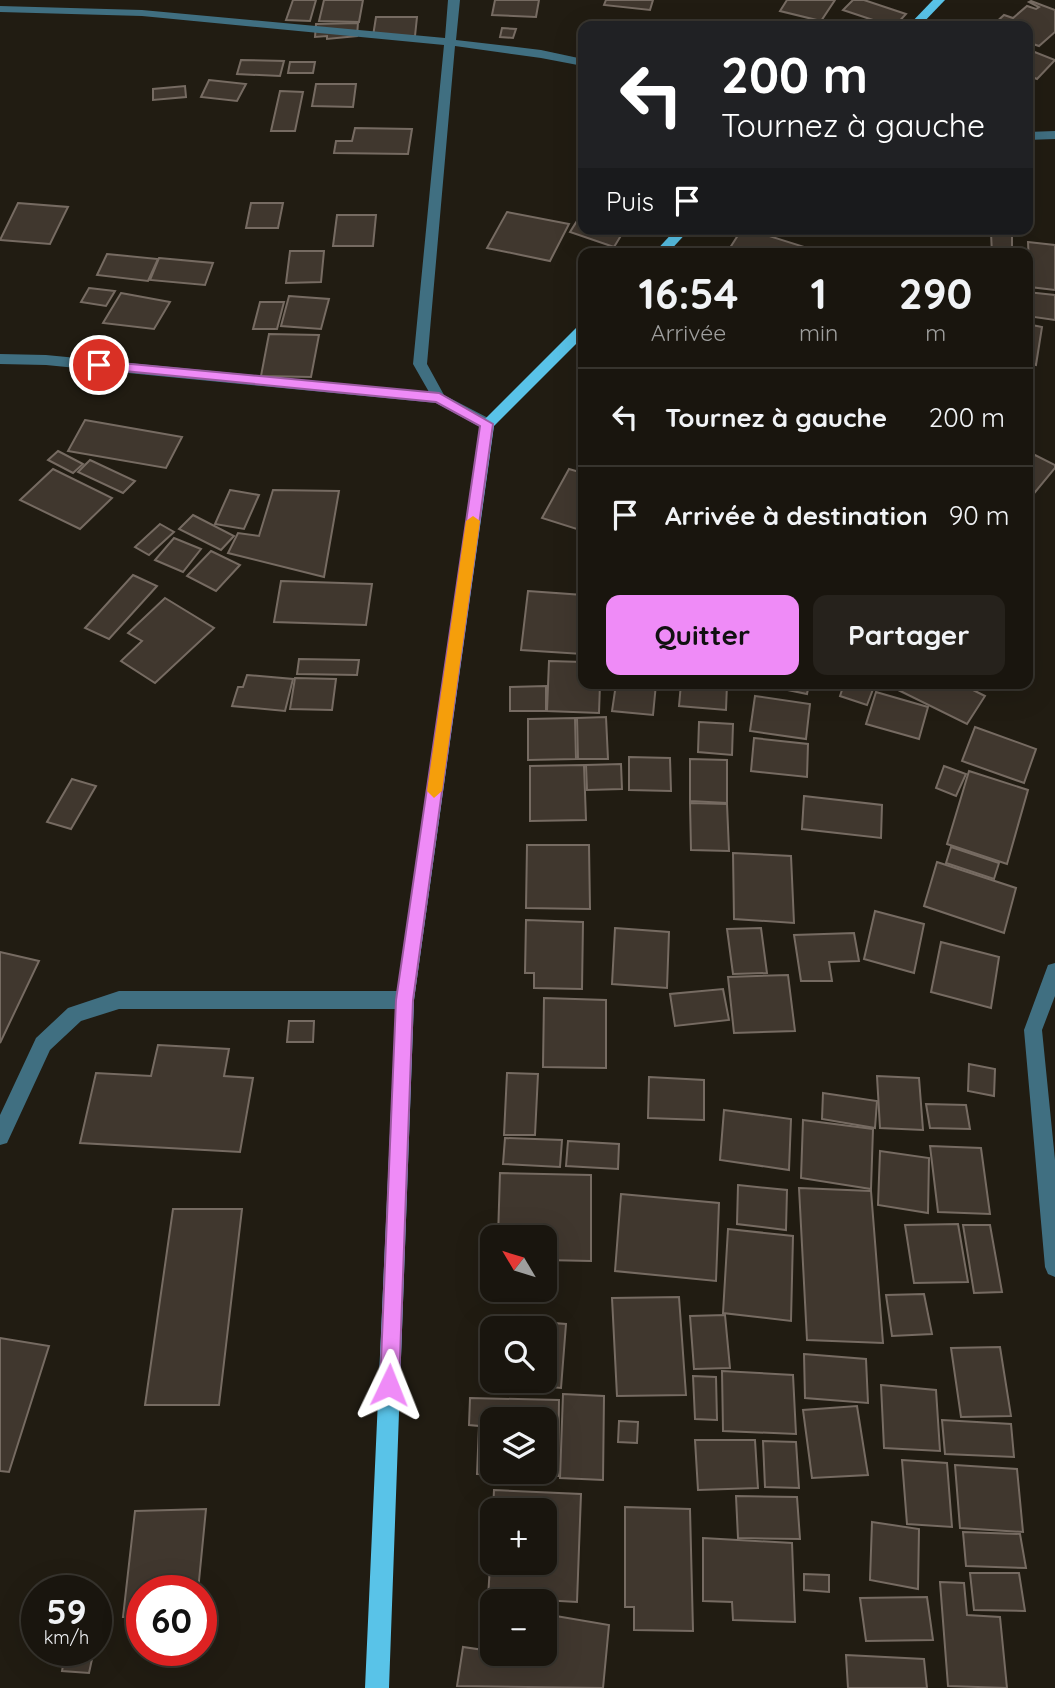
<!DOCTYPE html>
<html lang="fr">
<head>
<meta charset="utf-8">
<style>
  :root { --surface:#19150e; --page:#26221c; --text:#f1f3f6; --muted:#9f9f9e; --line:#37342e; --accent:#ef8bf7 }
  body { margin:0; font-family:Quicksand,sans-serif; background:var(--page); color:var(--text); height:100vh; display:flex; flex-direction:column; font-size:26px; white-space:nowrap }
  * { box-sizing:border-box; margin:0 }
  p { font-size:23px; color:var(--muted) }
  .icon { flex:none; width:38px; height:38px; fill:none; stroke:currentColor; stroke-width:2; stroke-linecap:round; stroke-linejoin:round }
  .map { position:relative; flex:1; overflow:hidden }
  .sheet { position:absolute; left:578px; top:248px; width:455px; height:441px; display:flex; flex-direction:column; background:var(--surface); border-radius:14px; box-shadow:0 7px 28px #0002,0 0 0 2px var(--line) }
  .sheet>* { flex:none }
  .banner { position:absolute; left:578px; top:21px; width:455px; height:214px; border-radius:14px; box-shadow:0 7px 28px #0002,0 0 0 2px var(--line); background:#202124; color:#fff; overflow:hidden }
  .needle { width:46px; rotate:308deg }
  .buttons { position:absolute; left:480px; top:1225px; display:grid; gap:14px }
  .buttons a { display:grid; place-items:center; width:77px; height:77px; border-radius:14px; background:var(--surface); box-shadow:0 7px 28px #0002,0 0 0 2px var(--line); font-size:35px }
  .speed { position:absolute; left:21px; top:1575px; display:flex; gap:14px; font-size:35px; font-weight:700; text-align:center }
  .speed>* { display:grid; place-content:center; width:91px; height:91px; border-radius:50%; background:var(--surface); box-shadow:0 7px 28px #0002,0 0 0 2px var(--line); line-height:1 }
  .speed small { font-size:18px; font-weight:400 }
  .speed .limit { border:10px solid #d22; background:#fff; color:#111 }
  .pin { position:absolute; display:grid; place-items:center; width:60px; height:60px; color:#fff; margin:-30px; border:4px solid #fff; border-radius:50%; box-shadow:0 2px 7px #0007 }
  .me { position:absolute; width:77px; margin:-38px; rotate:2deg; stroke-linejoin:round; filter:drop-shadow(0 0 5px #0008) }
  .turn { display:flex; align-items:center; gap:24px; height:147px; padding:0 28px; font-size:32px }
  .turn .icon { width:91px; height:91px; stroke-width:2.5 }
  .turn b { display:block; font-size:49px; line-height:60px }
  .then { display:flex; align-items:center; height:66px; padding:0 28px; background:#0003; gap:14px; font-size:26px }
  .eta { display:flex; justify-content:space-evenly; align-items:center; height:119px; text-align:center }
  .eta b { font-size:42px; font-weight:700; line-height:49px }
  .cta { display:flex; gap:14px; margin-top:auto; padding:14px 28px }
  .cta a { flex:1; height:80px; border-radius:14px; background:var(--accent); color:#111; font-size:28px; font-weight:700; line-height:80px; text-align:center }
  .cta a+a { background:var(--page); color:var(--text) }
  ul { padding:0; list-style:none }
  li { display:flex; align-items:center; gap:21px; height:98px; padding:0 28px; border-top:2px solid var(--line) }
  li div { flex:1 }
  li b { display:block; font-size:26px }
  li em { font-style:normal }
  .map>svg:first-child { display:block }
  .building { fill:#40372e; stroke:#766b62; stroke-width:2; fill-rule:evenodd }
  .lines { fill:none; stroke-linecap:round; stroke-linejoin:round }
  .minor { fill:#406f81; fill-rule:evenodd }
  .major { fill:#59c3e8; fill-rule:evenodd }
  .route { fill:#ef8bf7; stroke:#9b5aa1; stroke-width:2 }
  .slow { fill:#f59e0b }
</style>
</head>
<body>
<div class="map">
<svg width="1055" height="1688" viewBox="0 0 1055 1688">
  <rect width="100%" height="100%" fill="#211c12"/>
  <g class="building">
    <polygon points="293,0 316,0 310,21 286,20"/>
    <polygon points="324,0 363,0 359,22 319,21"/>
    <polygon points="495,0 539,0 536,17 492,15"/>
    <polygon points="606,0 653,0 650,10 604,5"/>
    <polygon points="787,0 835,0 821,21 780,11"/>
    <polygon points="853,0 864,0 906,14 895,26 891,26 843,10"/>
    <polygon points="1031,1 1055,10 1055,32 1039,46 1027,42 1027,26 992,26 1004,15 1013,18 1027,6 1036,9 1039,7 1029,2"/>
    <polygon points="376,17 417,17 415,36 373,36"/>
    <polygon points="358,23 357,36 327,39 327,36 315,37 316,24"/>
    <polygon points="502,28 516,29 513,38 500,37"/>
    <polygon points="1027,49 1055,60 1037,79 1027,75"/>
    <polygon points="241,60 284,61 280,76 237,74"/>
    <polygon points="290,62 315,62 313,73 288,73"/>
    <polygon points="209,80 246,84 237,101 201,97"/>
    <polygon points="316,84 356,84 353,107 312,106"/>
    <polygon points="185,86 186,97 153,100 153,89"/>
    <polygon points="280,91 303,92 295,131 271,131"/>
    <polygon points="355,128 412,129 408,154 334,153 336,141 352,141"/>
    <polygon points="18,203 68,207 50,244 0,240"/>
    <polygon points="251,203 283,203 278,228 246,228"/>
    <polygon points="507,212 569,224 550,261 487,248"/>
    <polygon points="582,213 583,229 625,229 614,247 570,232"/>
    <polygon points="337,215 376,215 373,246 333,246"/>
    <polygon points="742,229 747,229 814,250 812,254 726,254"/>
    <polygon points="991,233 1012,235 1012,247 1023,248 1023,254 992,254"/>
    <polygon points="1028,242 1055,245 1055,290 1030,287"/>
    <polygon points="290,251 324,251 321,282 286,283"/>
    <polygon points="107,254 158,259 148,281 97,275"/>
    <polygon points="159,258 213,263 205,285 150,280"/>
    <polygon points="89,288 115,291 106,306 81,302"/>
    <polygon points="1027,292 1055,295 1055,320 1027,316"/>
    <polygon points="121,293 170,302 154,329 103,323"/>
    <polygon points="289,296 329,299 321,329 281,326"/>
    <polygon points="260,302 284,302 277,329 253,329"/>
    <polygon points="1027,324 1042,327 1036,365 1027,363"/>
    <polygon points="269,334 319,335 311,377 261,376"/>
    <polygon points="85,420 182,437 166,468 68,451"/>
    <polygon points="58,451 83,464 73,473 48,460"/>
    <polygon points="1027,451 1055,465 1055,468 1027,502"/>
    <polygon points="90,460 135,481 123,493 78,472"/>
    <polygon points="53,469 112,498 80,529 20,500"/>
    <polygon points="569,469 583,473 583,531 542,518"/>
    <polygon points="230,490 259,495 244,529 215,524"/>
    <polygon points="273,490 339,491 324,577 228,553 238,533 259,536"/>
    <polygon points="193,515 234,536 221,550 179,529"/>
    <polygon points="160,524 174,532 149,555 135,547"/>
    <polygon points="174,538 201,549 183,572 155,560"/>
    <polygon points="211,551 240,565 216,591 187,576"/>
    <polygon points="133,575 157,586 109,639 85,628"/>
    <polygon points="281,581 372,584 366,625 274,622"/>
    <polygon points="528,591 583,595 582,654 521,650"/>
    <polygon points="165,598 214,628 155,683 121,661 142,641 128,633"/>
    <polygon points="299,659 359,660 357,675 297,674"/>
    <polygon points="549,661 583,662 583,684 600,684 599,713 547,711"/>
    <polygon points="247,675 293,679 285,711 232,706 238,687 243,687"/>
    <polygon points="295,678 336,679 332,710 290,709"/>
    <polygon points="616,684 656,684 653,715 612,711"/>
    <polygon points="681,684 727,684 726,710 679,706"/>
    <polygon points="758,684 809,684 807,694"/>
    <polygon points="844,684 875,684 867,705 840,696"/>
    <polygon points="886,684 961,684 985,696 967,724"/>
    <polygon points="546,686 546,711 510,711 510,687"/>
    <polygon points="876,692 928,707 919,739 866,724"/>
    <polygon points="755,696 810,704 806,739 750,731"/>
    <polygon points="606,717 608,759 578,759 577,718"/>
    <polygon points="575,718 576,759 528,760 528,719"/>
    <polygon points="699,722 733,724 732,755 698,752"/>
    <polygon points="975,727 1036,749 1024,783 962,761"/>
    <polygon points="754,738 808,744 807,777 751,771"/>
    <polygon points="629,757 670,758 671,791 629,790"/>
    <polygon points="690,759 727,760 727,803 690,801"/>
    <polygon points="621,764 622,789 587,790 586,765"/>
    <polygon points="584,765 586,820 530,821 530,766"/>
    <polygon points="944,766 966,774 956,796 936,788"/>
    <polygon points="969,771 1028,790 1007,864 947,844"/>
    <polygon points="72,779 96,786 71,829 47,822"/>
    <polygon points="804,796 882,805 881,838 802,829"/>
    <polygon points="690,803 727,804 729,851 691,850"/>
    <polygon points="527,845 589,845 590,909 526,908"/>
    <polygon points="951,847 999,863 994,879 946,863"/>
    <polygon points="733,853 791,856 794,923 734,919"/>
    <polygon points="937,862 1016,888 1004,933 924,906"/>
    <polygon points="875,911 924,924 914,973 864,959"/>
    <polygon points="526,920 583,922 582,989 534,988 534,973 525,973"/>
    <polygon points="615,928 669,932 667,988 612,984"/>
    <polygon points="761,928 767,973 733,974 727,929"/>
    <polygon points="854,933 859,961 829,962 832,981 801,981 794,935"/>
    <polygon points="941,942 999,957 991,1008 931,992"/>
    <polygon points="0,952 39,961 0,1043"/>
    <polygon points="788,975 795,1031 734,1033 728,977"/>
    <polygon points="723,989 729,1020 675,1026 670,994"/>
    <polygon points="544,998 606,1000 606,1068 543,1067"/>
    <polygon points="289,1021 314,1021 313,1042 287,1042"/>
    <polygon points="158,1045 229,1049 224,1076 253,1078 240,1152 80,1143 96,1073 151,1076"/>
    <polygon points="969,1064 995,1069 994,1096 968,1091"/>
    <polygon points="507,1073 538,1074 535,1135 504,1135"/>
    <polygon points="877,1076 919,1078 923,1130 880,1128"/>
    <polygon points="649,1077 704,1080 704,1120 648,1118"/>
    <polygon points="823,1093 877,1101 875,1128 822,1119"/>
    <polygon points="926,1104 966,1105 970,1129 930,1128"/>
    <polygon points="724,1110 791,1119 789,1170 720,1160"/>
    <polygon points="803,1120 873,1129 871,1189 801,1178"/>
    <polygon points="505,1138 562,1140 560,1167 503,1164"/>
    <polygon points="568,1141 619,1144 618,1169 566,1166"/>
    <polygon points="930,1146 981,1148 990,1214 938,1212"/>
    <polygon points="880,1151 929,1158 928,1213 878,1205"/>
    <polygon points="500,1173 591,1175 591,1261 544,1260 544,1237 498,1237"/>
    <polygon points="738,1185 787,1190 786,1230 737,1224"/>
    <polygon points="799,1188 871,1191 883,1343 807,1340"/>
    <polygon points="621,1194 719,1203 716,1281 615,1271"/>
    <polygon points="173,1209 242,1209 219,1405 145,1405"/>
    <polygon points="958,1224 968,1282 914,1283 905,1225"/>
    <polygon points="963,1225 990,1225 1002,1292 974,1293"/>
    <polygon points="728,1229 793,1236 791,1321 723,1313"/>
    <polygon points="924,1294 932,1334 892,1336 886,1295"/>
    <polygon points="679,1297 686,1395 617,1396 612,1298"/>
    <polygon points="725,1315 730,1368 694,1369 690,1316"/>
    <polygon points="501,1319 566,1324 561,1388 495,1382 544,1381 544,1328 500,1328"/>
    <polygon points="0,1338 49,1346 9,1472 0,1471"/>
    <polygon points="1000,1347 1011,1416 961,1417 951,1348"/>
    <polygon points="804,1354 866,1359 868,1403 805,1398"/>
    <polygon points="722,1371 793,1375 796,1434 723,1431"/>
    <polygon points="693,1376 716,1377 717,1420 695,1419"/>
    <polygon points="881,1385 936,1390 940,1451 884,1448"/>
    <polygon points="563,1394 604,1396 603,1480 560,1478"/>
    <path d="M470,1398L559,1400L558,1476L477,1474L479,1426L469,1425ZM492,1419H544V1472H492Z"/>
    <polygon points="857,1406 868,1475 812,1478 803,1410"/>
    <polygon points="942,1420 1011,1424 1014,1457 945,1454"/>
    <polygon points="619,1421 638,1422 637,1443 618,1442"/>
    <polygon points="695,1440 755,1440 758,1488 698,1490"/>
    <polygon points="763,1441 796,1442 799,1488 765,1487"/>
    <polygon points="902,1460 947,1463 952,1527 907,1524"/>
    <polygon points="955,1465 1017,1469 1023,1532 960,1528"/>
    <polygon points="494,1490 581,1494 577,1602 488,1597 492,1536 492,1563 544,1563 544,1510 493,1510"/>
    <polygon points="736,1496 797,1497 800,1539 738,1538"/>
    <polygon points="625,1507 690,1509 693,1631 634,1630 634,1607 625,1607"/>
    <polygon points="206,1509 198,1591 142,1591 142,1617 123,1617 135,1511"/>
    <polygon points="872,1522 919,1529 918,1589 870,1580"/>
    <polygon points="963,1532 1020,1534 1026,1568 966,1566"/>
    <polygon points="703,1538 792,1543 795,1622 733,1620 732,1602 703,1601"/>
    <polygon points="970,1573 1019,1573 1025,1611 974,1610"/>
    <polygon points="804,1574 829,1575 829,1592 804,1590"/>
    <polygon points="940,1582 964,1583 967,1615 1000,1617 1007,1688 948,1686"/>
    <polygon points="927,1597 933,1640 866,1641 860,1598"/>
    <polygon points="490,1605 492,1654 544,1654 544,1614 609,1625 603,1688 457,1686 463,1647 484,1650"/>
    <polygon points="66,1650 94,1650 89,1673 62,1671"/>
    <polygon points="846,1655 924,1659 927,1688 848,1688"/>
  </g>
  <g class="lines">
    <g class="minor">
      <polygon points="448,0 460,0 456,40 541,50 583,59 583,66 541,58 455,46 427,364 444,395 492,420 494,424 492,428 482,428 436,403 46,365 0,364 0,354 46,355 429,392 413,364 444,45 142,16 0,12 0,6 142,10 445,38"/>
      <polygon points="1055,131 1055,139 1027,140 1027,132"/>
      <polygon points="1055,963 1055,996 1042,1030 1055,1160 1055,1277 1048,1274 1045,1267 1024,1030 1048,965"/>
      <polygon points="119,991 405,991 412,994 414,1000 412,1006 405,1009 119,1009 81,1021 50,1050 7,1143 0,1145 0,1115 36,1038 68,1008"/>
    </g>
    <g class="major">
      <polygon points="933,0 945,0 920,26 908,26"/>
      <polygon points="676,229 690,229 667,254 653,254"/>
      <polygon points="583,324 583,337 494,426 414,1000 389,1688 365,1688 396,1000 480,424 578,326"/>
    </g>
  </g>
  <polygon class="route" points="99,361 439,393 493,424 413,1000 399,1385 396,1392 389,1395 382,1392 380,1385 396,1000 480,426 436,402 94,368 92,365"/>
  <polygon class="slow" points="473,516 480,521 442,791 434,798 427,791 466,521"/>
</svg>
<div class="buttons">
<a><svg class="needle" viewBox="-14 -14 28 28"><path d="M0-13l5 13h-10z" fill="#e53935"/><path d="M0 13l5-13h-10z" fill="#9f9f9e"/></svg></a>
<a><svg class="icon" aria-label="search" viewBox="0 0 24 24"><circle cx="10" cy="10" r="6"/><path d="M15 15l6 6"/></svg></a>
<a><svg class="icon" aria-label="layers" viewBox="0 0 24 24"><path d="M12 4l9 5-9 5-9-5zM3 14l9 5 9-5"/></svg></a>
<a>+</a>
<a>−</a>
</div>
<div class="speed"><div>59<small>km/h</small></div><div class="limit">60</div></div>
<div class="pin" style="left:99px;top:365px;background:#d93025"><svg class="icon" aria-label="arrive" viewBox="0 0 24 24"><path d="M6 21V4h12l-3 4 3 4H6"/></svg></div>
<svg class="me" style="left:389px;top:1385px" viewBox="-20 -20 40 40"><path d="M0-17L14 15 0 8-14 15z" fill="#ef8bf7" stroke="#fff" stroke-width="4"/></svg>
<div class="banner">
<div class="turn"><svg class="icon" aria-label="left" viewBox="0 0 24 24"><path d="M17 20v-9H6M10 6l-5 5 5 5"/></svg><div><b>200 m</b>Tournez à gauche</div></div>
<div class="then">Puis<svg class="icon" aria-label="arrive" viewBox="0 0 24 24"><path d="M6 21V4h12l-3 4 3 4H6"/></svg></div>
</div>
<section class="sheet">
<div class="eta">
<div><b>16:54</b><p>Arrivée</p></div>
<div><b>1</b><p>min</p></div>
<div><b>290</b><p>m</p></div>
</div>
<ul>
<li><svg class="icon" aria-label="left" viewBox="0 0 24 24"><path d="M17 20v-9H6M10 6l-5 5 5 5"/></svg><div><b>Tournez à gauche</b></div><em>200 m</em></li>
<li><svg class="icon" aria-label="arrive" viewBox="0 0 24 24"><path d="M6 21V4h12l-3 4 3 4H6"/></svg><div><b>Arrivée à destination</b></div><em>90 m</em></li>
</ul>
<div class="cta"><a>Quitter</a><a>Partager</a></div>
</section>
</div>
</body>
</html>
